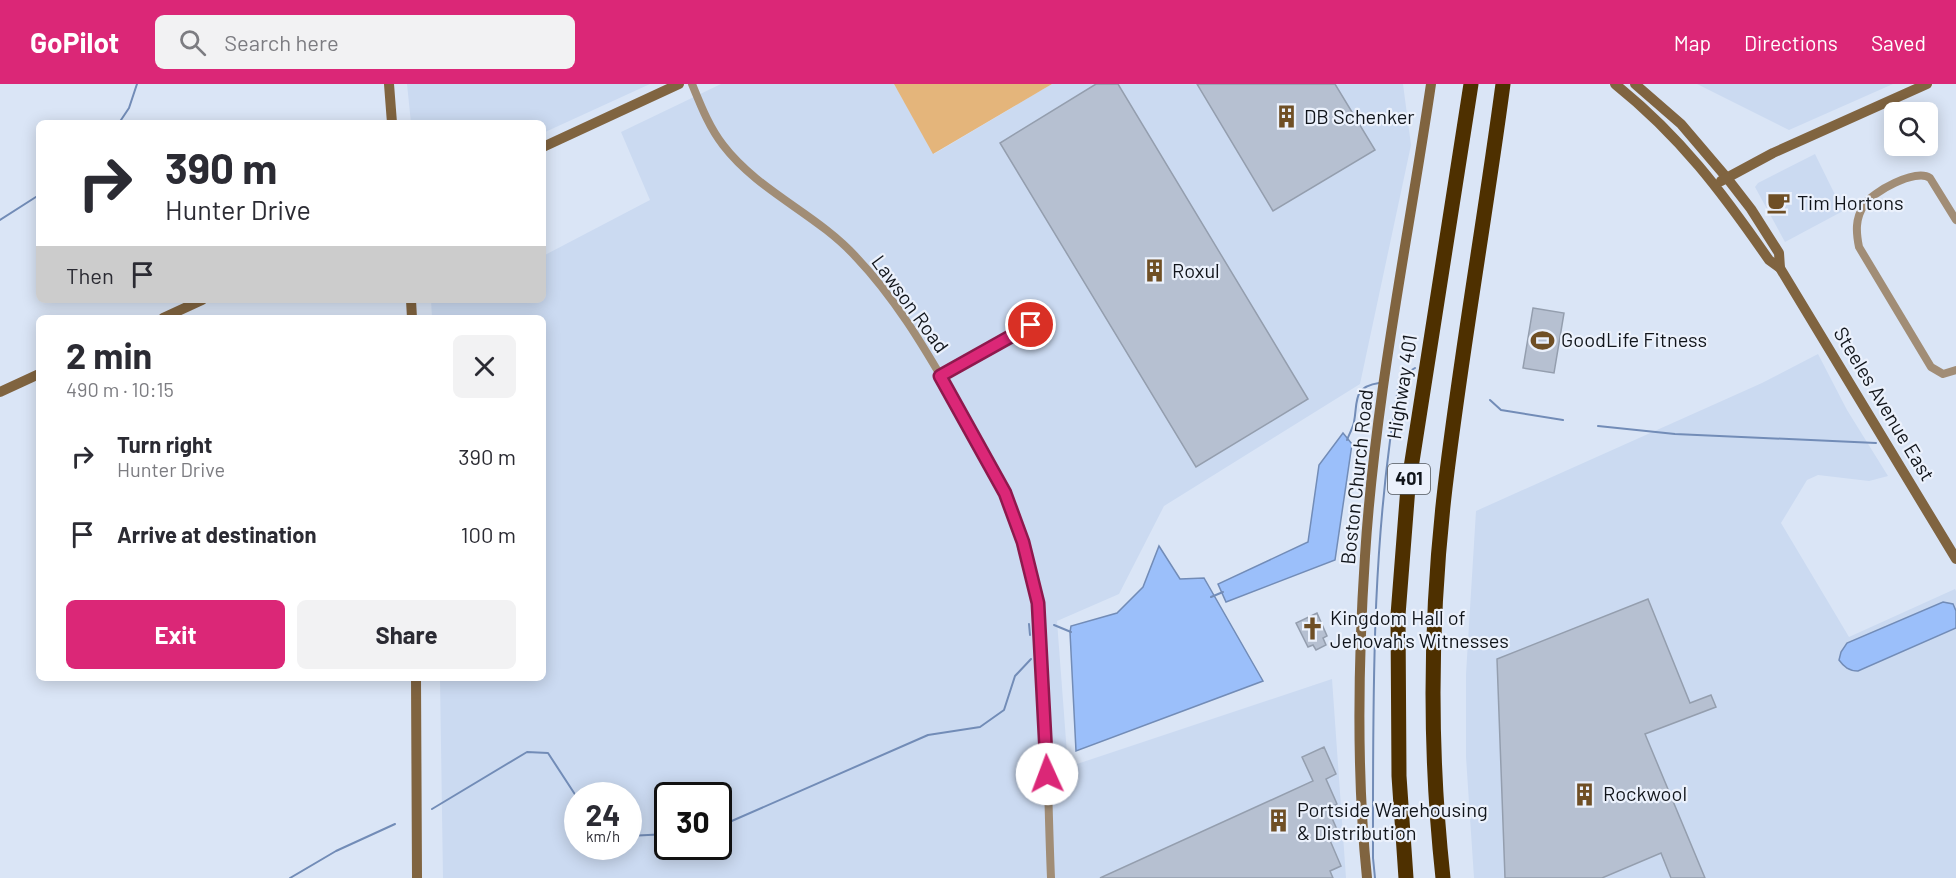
<!DOCTYPE html>
<html lang="en">
<head>
<meta charset="utf-8">
<style>
  :root { --surface:#fff; --page:#f2f2f3; --text:#2b2b33; --muted:#7c7c81; --accent:#db2777 }
  body { margin:0; font-family:Barlow,sans-serif; background:var(--page); color:var(--text); height:100vh; display:flex; flex-direction:column; font-size:22px; white-space:nowrap }
  * { box-sizing:border-box; margin:0 }
  p { font-size:20px; color:var(--muted) }
  .icon { flex:none; width:33px; height:33px; fill:none; stroke:currentColor; stroke-width:2; stroke-linecap:round; stroke-linejoin:round }
  .map { position:relative; flex:1; overflow:hidden }
  .side { position:absolute; left:36px; top:231px; width:510px; height:366px; display:flex; flex-direction:column; background:var(--surface); border-radius:9px; box-shadow:0 3px 15px #0003 }
  .side>* { flex:none }
  .hud { position:absolute; left:36px; top:36px; width:510px; height:183px; border-radius:9px; box-shadow:0 3px 15px #0003; background:#fff; color:var(--text); overflow:hidden }
  .controls { position:absolute; left:1884px; top:18px; display:grid; gap:12px }
  .controls a { display:grid; place-items:center; width:54px; height:54px; border-radius:9px; background:var(--surface); box-shadow:0 3px 15px #0003; font-size:30px }
  .speed { position:absolute; left:564px; top:698px; display:flex; gap:12px; font-size:30px; font-weight:700; text-align:center }
  .speed>* { display:grid; place-content:center; width:78px; height:78px; border-radius:50%; background:var(--surface); box-shadow:0 3px 15px #0003; line-height:1 }
  .speed small { font-size:15px; font-weight:400 }
  .speed .limit { border:3px solid #111; border-radius:9px; background:#fff; color:#111 }
  .pin { position:absolute; display:grid; place-items:center; width:51px; height:51px; color:#fff; margin:-26px; border:3px solid #fff; border-radius:50%; box-shadow:0 2px 6px #0007 }
  .me { position:absolute; width:66px; margin:-33px; rotate:358deg; stroke-linejoin:round; filter:drop-shadow(0 0 4px #0008) }
  .turn { display:flex; align-items:center; gap:21px; height:126px; padding:0 30px; font-size:27px }
  .turn .icon { width:78px; height:78px; stroke-width:2.5 }
  .turn b { display:block; font-size:42px; line-height:51px }
  .then { display:flex; align-items:center; height:57px; padding:0 30px; background:#0003; gap:12px; font-size:22px }
  .round { display:grid; place-items:center; flex:none; width:63px; height:63px; border-radius:9px; background:var(--page) }
  .overview { display:flex; align-items:center; justify-content:space-between; height:102px; padding:0 30px }
  h1 { font-size:36px; font-weight:700; line-height:45px }
  .primary-button { display:flex; gap:12px; margin-top:auto; padding:12px 30px }
  .primary-button a { flex:1; height:69px; border-radius:9px; background:var(--accent); color:#fff; font-size:24px; font-weight:700; line-height:69px; text-align:center }
  .primary-button a+a { background:var(--page); color:var(--text) }
  ul { padding:0; list-style:none }
  li { display:flex; align-items:center; gap:18px; height:78px; padding:0 30px }
  li div { flex:1 }
  li b { display:block; font-size:22px }
  li em { font-style:normal }
  header { display:flex; align-items:center; gap:36px; box-sizing:border-box; height:84px; padding:0 30px; background:var(--accent); color:#fff }
  header strong { font-size:28px }
  nav { display:flex; gap:33px; margin-inline-start:auto; font-size:21px }
  .search { width:420px; height:54px; background:var(--page); display:flex; align-items:center; gap:15px; box-sizing:border-box; padding:0 21px; border-radius:9px; color:var(--muted); font-size:22px }
  .map>svg:first-child { display:block }
  .built { fill:#cbdaf1; fill-rule:evenodd }
  .green { fill:#e4b57b }
  .water { fill:#9bbffa; stroke:#728cb7; stroke-width:1.5 }
  .lines { fill:none; stroke-linecap:round; stroke-linejoin:round }
  .stream { stroke:#728cb7; stroke-width:2 }
  .building { fill:#b6c0d1; stroke:#949eae; stroke-width:1.5 }
  .street { stroke:#a18d76; stroke-width:8 }
  .secondary { stroke:#806440; stroke-width:10 }
  .highway { stroke:#4e3000; stroke-width:15 }
  .route-casing { stroke:#8e194d; stroke-width:15 }
  .route { stroke:#db2777; stroke-width:10 }
  .labels { text-anchor:middle; stroke-width:4.5; stroke-linejoin:round; paint-order:stroke }
  .shield { fill:#ebf1fc; stroke:#52575e; stroke-width:1.5 }
  .shield-label { font-size:18px; font-weight:bold; fill:#11151b }
  .poi-label { font-size:20px; fill:#11151b; stroke:#ebf1fc; text-anchor:start }
  .street-label { font-size:20px; fill:#11151b; stroke:#ebf1fc }
</style>
</head>
<body>
<header>
<strong>GoPilot</strong>
<div class="search"><svg class="icon" aria-label="search" viewBox="0 0 24 24"><circle cx="10" cy="10" r="6"/><path d="M15 15l6 6"/></svg>Search here</div>
<nav><a>Map</a><a>Directions</a><a>Saved</a></nav>
</header>
<div class="map">
<svg width="1956" height="794" viewBox="0 0 1956 794">
  <rect width="100%" height="100%" fill="#dae5f6"/>
  <g class="built">
    <polygon points="407,0 650,0 543,49 543,39 411,39"/>
    <path d="M721,0H894L934,70L1052,0H1403L1411,61L1360,300L1164,422L1119,510L1057,537L1068,683L1332,595L1346,794H443L440,594H543V234H432L431,216H543V172L650,116L621,48ZM578,711H628V762H578ZM668,711H718V762H668Z"/>
    <polygon points="1697,0 1893,0 1789,46"/>
    <polygon points="1815,70 1843,127 1785,158 1755,103 1758,99"/>
    <polygon points="1818,270 1847,326 1888,392 1869,397 1818,391 1807,396 1781,439 1849,553 1955,505 1956,507 1956,794 1474,794 1466,673 1466,590 1476,427 1762,299"/>
  </g>
  <polygon class="green" points="894,0 1052,0 933,70"/>
  <g class="water">
    <polygon points="1343,349 1352,360 1335,476 1226,518 1218,500 1308,458 1319,381"/>
    <polygon points="1159,462 1180,495 1204,494 1263,597 1076,667 1070,548 1071,542 1117,529 1143,503"/>
    <path d="M1943,518L1953,520L1956,527V544L1858,587C1849,587 1844,583 1839,576L1841,568L1847,559Z"/>
  </g>
  <g class="lines">
    <g class="stream">
      <polyline points="119,39 129,24 137,0"/>
      <polyline points="0,136 39,111"/>
      <polyline points="1490,316 1501,326 1563,336"/>
      <polyline points="1598,342 1675,350 1876,359"/>
      <path d="M1347,356C1349,350 1353,344 1354,338C1358,318 1352,303 1379,299"/>
      <polyline points="1211,513 1223,508"/>
      <polyline points="1029,540 1030,551"/>
      <polyline points="1054,541 1071,548"/>
      <polyline points="432,725 527,668 548,669 578,715"/>
      <polyline points="718,743 928,651 980,643 1004,626 1015,592 1031,575"/>
      <polyline points="628,752 668,750"/>
      <polyline points="290,794 336,767 395,740"/>
      <path d="M1375,794L1373,774C1373,613 1371,452 1400,293L1415,284"/>
    </g>
  </g>
  <g class="building">
    <polygon points="1096,0 1118,0 1308,315 1196,383 1000,59"/>
    <polygon points="1197,0 1335,0 1375,66 1273,127"/>
    <polygon points="1533,224 1564,229 1554,289 1523,284"/>
    <polygon points="1648,515 1690,619 1711,611 1716,623 1645,650 1705,794 1671,794 1661,769 1602,794 1505,794 1497,575"/>
    <polygon points="1317,529 1327,552 1323,554 1326,561 1316,566 1313,561 1308,563 1296,539"/>
    <polygon points="1324,663 1336,690 1326,695 1337,720 1328,725 1339,750 1329,754 1341,782 1330,787 1333,794 1100,794 1313,697 1302,673"/>
  </g>
  <g class="lines">
    <g class="street">
      <path d="M692,0C701,22 709,43 723,61C759,108 817,130 856,173C894,213 923,261 950,308C989,374 1026,442 1038,519C1041,540 1041,562 1042,583C1048,653 1048,724 1051,794"/>
      <path d="M1956,136L1930,94C1916,84 1872,108 1864,121C1855,135 1856,148 1859,163L1931,283L1943,290L1956,286"/>
      <polyline points="941,292 1031,241"/>
    </g>
    <g class="secondary">
      <polyline points="389,0 392,39"/>
      <path d="M1615,0C1680,52 1722,108 1769,176L1780,184L1956,475"/>
      <polyline points="1635,0 1681,40 1727,94 1751,125 1779,169 1780,184"/>
      <polyline points="543,63 679,0"/>
      <polyline points="1721,97 1773,69 1927,0"/>
      <polyline points="411,216 412,234"/>
      <polyline points="163,234 202,216"/>
      <polyline points="0,308 39,290"/>
      <polyline points="416,594 417,794"/>
      <path d="M1367,794C1356,687 1358,579 1365,472C1375,314 1408,156 1431,0"/>
    </g>
    <g class="highway">
      <polyline points="1406,794 1399,692 1398,531 1408,403 1471,0"/>
      <path d="M1443,794C1429,665 1430,533 1445,404C1461,269 1485,135 1503,0"/>
    </g>
  </g>
  <g class="lines">
    <defs>
      <polyline id="route" points="1031,241 940,292 1005,409 1023,458 1038,519 1047,690"/>
    </defs>
    <use href="#route" class="route-casing"/>
    <use href="#route" class="route"/>
  </g>
  <defs>
    <symbol id="building-bare" viewBox="-9 -9 18 18"><path d="M-4-6H4V6H1V3H-1V6H-4ZM-2.5-4.3h1.7v1.8h-1.7ZM.8-4.3h1.7v1.8H.8ZM-2.5-1h1.7V.8h-1.7ZM.8-1h1.7V.8H.8Z" fill="#6f4f25" stroke="#ebf1fc" stroke-width="2.5" paint-order="stroke"/></symbol>
    <symbol id="cafe-bare" viewBox="-9 -9 18 18"><path d="M-5.5-4.5H6V0H3Q3 3.5 0 3.5H-2.5Q-5.5 3.5-5.5 0ZM3-3.2v2h1.7v-2ZM-6 4.5H4V6H-6Z" fill="#6f4f25" stroke="#ebf1fc" stroke-width="2.5" paint-order="stroke"/></symbol>
    <symbol id="stadium-bare" viewBox="-9 -9 18 18"><path d="M0-5a6.5 5 0 1 0 0 10a6.5 5 0 1 0 0-10ZM-3.5-1.8h7v3.6h-7Z" fill="#6f4f25" stroke="#ebf1fc" stroke-width="2.5" paint-order="stroke"/></symbol>
    <symbol id="church-bare" viewBox="-9 -9 18 18"><path d="M-1.2-6h2.4v3.5h3.3v2.4h-3.3V6h-2.4V-.1h-3.3v-2.4h3.3Z" fill="#6f4f25" stroke="#ebf1fc" stroke-width="2.5" paint-order="stroke"/></symbol>
  </defs>
  <g fill-rule="evenodd">
    <use href="#building-bare" x="1270" y="16" width="33" height="33"/>
    <use href="#cafe-bare" x="1762" y="102" width="33" height="33"/>
    <use href="#building-bare" x="1138" y="170" width="33" height="33"/>
    <use href="#stadium-bare" x="1526" y="240" width="33" height="33"/>
    <use href="#church-bare" x="1296" y="528" width="33" height="33"/>
    <use href="#building-bare" x="1568" y="694" width="33" height="33"/>
    <use href="#building-bare" x="1262" y="720" width="33" height="33"/>
  </g>
  <g class="labels">
    <rect class="shield" x="1388" y="380" width="42" height="30" rx="4.5"/>
    <g class="shield-label">
      <text x="1409" y="401">401</text>
    </g>
    <g class="poi-label">
      <text x="1304" y="40">DB Schenker</text>
      <text x="1797" y="126">Tim Hortons</text>
      <text x="1172" y="194">Roxul</text>
      <text x="1561" y="263">GoodLife Fitness</text>
      <text x="1330" y="541">Kingdom Hall of<tspan x="1330" dy="23">Jehovah's Witnesses</tspan></text>
      <text x="1603" y="717">Rockwool</text>
      <text x="1297" y="733">Portside Warehousing<tspan x="1297" dy="23">&amp; Distribution</tspan></text>
    </g>
    <g class="street-label">
      <text transform="translate(910 220) rotate(54)" y="7">Lawson Road</text>
      <text transform="translate(1402 303) rotate(-81)" y="7">Highway 401</text>
      <text transform="translate(1884 320) rotate(59)" y="7">Steeles Avenue East</text>
      <text transform="translate(1357 393) rotate(-84)" y="7">Boston Church Road</text>
    </g>
  </g>
</svg>
<div class="controls">
<a><svg class="icon" aria-label="search" viewBox="0 0 24 24"><circle cx="10" cy="10" r="6"/><path d="M15 15l6 6"/></svg></a>
</div>
<div class="speed"><div>24<small>km/h</small></div><div class="limit">30</div></div>
<div class="pin" style="left:1031px;top:241px;background:#d93025"><svg class="icon" aria-label="arrive" viewBox="0 0 24 24"><path d="M6 21V4h12l-3 4 3 4H6"/></svg></div>
<svg class="me" style="left:1047px;top:690px" viewBox="-20 -20 40 40"><circle r="19" fill="#fff"/><path d="M0-13L10 11 0 6-10 11z" fill="#db2777"/></svg>
<div class="hud">
<div class="turn"><svg class="icon" aria-label="right" viewBox="0 0 24 24"><path d="M7 20v-9h11M14 6l5 5-5 5"/></svg><div><b>390 m</b>Hunter Drive</div></div>
<div class="then">Then<svg class="icon" aria-label="arrive" viewBox="0 0 24 24"><path d="M6 21V4h12l-3 4 3 4H6"/></svg></div>
</div>
<section class="side">
<div class="overview"><div><h1>2 min</h1><p>490 m · 10:15</p></div><a class="round"><svg class="icon" aria-label="close" viewBox="0 0 24 24"><path d="M6 6l12 12M18 6L6 18"/></svg></a></div>
<ul>
<li><svg class="icon" aria-label="right" viewBox="0 0 24 24"><path d="M7 20v-9h11M14 6l5 5-5 5"/></svg><div><b>Turn right</b><p>Hunter Drive</p></div><em>390 m</em></li>
<li><svg class="icon" aria-label="arrive" viewBox="0 0 24 24"><path d="M6 21V4h12l-3 4 3 4H6"/></svg><div><b>Arrive at destination</b></div><em>100 m</em></li>
</ul>
<div class="primary-button"><a>Exit</a><a>Share</a></div>
</section>
</div>
</body>
</html>
